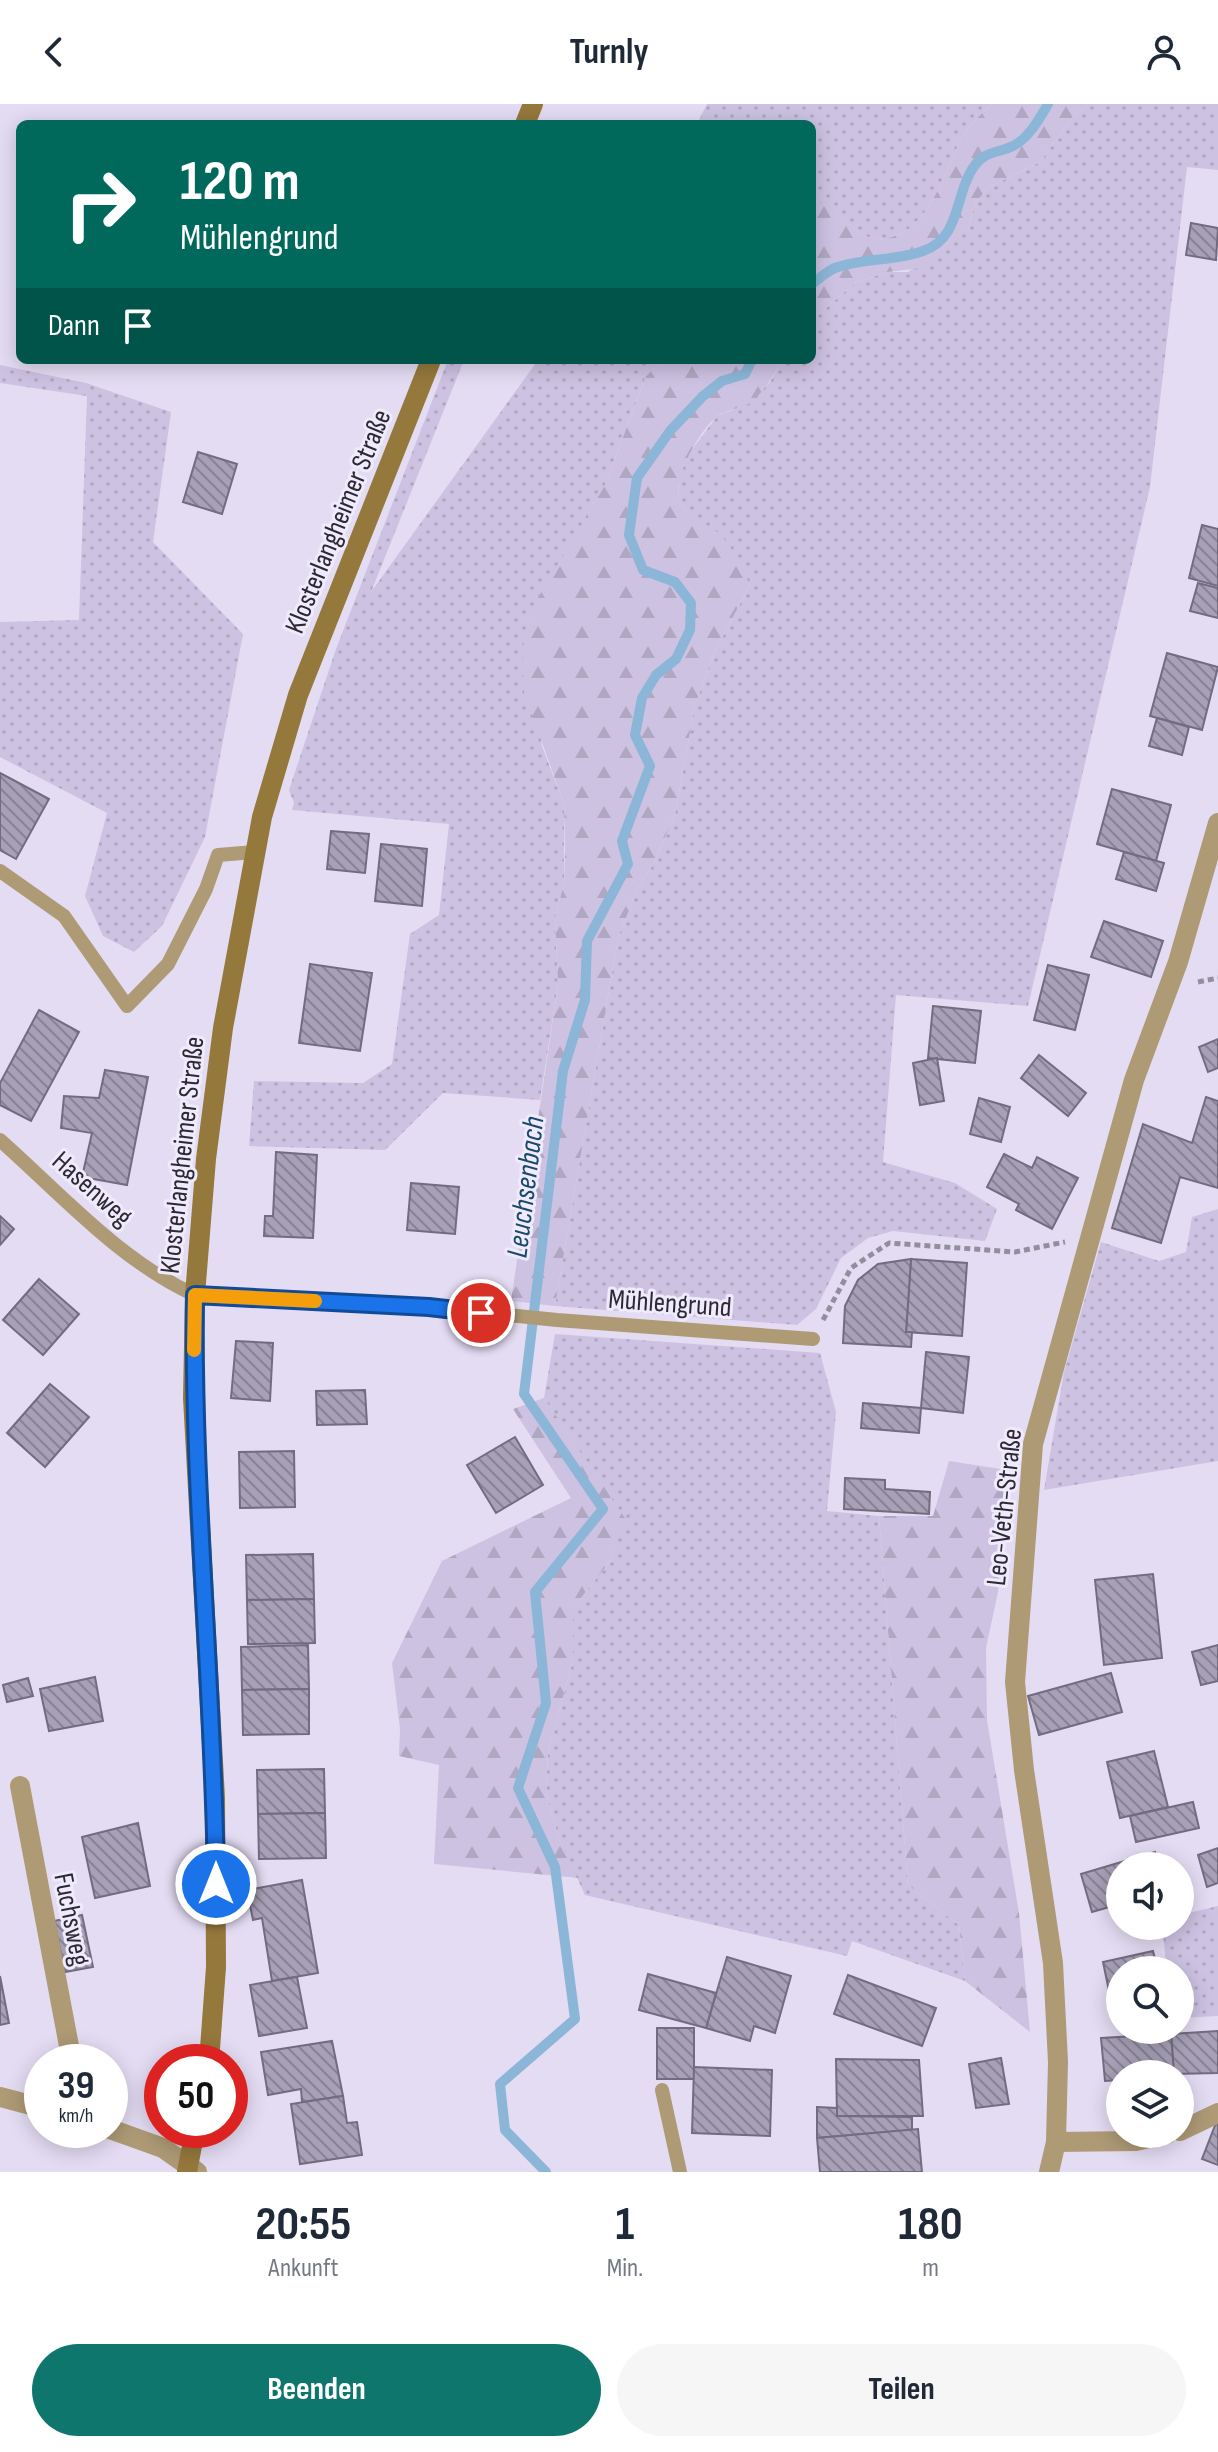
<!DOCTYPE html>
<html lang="de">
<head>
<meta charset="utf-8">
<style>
  :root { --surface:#fff; --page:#f6f6f7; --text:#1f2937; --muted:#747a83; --accent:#0f766e }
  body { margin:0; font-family:"Sofia Sans Condensed",sans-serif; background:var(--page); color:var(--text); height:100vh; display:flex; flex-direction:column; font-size:30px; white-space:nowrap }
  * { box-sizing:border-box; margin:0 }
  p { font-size:26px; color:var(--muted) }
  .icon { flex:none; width:44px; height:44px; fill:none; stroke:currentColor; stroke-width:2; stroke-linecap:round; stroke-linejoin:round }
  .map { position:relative; height:2068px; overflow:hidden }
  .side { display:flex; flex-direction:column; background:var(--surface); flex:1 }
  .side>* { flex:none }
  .hud { position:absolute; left:16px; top:16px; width:800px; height:244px; border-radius:12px; box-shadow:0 4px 20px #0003; background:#00695c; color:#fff; overflow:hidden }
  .fabs { position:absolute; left:1106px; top:1748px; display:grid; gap:16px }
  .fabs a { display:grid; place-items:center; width:88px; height:88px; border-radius:50%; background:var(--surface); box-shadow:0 4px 20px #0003; font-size:40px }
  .speed { position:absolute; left:24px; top:1940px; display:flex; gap:16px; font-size:40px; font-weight:700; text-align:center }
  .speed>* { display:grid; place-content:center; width:104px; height:104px; border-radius:50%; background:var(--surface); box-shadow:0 4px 20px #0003; line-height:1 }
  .speed small { font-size:20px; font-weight:400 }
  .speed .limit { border:12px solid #d22; background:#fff; color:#111 }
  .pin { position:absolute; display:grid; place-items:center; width:68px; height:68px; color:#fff; margin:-34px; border:4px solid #fff; border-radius:50%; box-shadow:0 2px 8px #0007 }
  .me { position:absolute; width:88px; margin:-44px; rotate:0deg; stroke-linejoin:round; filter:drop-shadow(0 0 6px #0008) }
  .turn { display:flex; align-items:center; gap:28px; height:168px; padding:0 32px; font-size:36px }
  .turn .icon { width:104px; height:104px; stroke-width:2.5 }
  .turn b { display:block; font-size:56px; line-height:68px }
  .then { display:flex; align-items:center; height:76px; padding:0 32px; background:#0003; gap:16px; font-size:30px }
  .eta { display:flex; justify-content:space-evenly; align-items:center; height:136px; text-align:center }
  .eta b { font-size:48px; font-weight:700; line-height:56px }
  .button { display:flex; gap:16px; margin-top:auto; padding:16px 32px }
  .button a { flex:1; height:92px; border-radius:48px; background:var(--accent); color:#fff; font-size:32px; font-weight:700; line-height:92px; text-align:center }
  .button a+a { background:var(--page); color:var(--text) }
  header { display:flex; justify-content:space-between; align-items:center; height:104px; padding:0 32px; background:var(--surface); font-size:36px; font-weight:700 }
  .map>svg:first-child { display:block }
  .grass { fill:url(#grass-dots) }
  .forest { fill:url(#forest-firs) }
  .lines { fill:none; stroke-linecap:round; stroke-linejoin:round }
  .stream { stroke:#8cb6d7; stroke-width:10 }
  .building { fill:url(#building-back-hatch); stroke:#736c81; stroke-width:2 }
  .path { stroke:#938e9e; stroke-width:5; stroke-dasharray:6 4; stroke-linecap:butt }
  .lane { stroke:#ae9a75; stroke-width:14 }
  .street { stroke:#ae9a75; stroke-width:20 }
  .secondary { stroke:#95783c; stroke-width:20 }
  .route-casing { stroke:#114b97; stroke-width:20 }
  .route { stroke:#1a73e8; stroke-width:14 }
  .slow { stroke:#f59e0b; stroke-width:14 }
  .labels { text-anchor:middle; stroke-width:6; stroke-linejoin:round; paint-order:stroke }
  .street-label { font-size:28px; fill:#2c2932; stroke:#f0eafd }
  .water-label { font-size:30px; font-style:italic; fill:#194a6b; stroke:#f0eafd }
</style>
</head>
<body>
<header><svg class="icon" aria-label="back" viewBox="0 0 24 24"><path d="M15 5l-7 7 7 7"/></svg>Turnly<svg class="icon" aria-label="person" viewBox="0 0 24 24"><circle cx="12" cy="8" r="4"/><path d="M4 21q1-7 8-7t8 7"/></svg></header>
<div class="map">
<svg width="1218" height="2068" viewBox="0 0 1218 2068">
  <defs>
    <pattern id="grass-dots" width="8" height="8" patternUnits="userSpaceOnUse" patternTransform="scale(2)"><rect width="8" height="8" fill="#cdc2e2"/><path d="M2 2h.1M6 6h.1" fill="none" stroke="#b0a7c2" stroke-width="1.8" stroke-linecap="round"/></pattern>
    <pattern id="forest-firs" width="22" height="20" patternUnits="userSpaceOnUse" patternTransform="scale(2)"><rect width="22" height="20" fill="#cdc2e2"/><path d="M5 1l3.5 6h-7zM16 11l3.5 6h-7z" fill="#b0a7c2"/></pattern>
    <pattern id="building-back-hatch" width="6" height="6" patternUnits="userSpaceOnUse" patternTransform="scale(2)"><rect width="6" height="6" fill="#a7a0b6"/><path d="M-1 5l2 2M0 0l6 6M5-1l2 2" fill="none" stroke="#888295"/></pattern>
  </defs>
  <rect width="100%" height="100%" fill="#e4dcf3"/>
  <g class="grass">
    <path d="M707,0H992C982,9 971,19 963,32C943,68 927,141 873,134C851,131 837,103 812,96V20H697Z"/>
    <polygon points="1087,0 1218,0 1218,66 1187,63 1150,383 1028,902 896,891 883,1058 955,1079 997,1105 985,1137 893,1127 868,1134 841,1154 816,1205 797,1221 555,1202 618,834 637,786 654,759 675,710 695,601 715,547 750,481 717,428 691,416 678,395 679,372 690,348 717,312 748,300 770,278 782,256 812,256 812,216 856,178 888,168 908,168 968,124 976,98 989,83 1040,58 1072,14"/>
    <polygon points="448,256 464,256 371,488 538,256 663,256 646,272 605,381 527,517 542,642 564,700 564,779 555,814 558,881 540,996 443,989 385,1046 249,1042 254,977 363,979 392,960 410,830 439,811 449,720 292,706 294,699 289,686 336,545"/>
    <polygon points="0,261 86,279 171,308 153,438 243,530 205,733 162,822 134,848 103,832 85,792 107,709 0,653 0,518 79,516 87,292 0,279"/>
    <polygon points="1218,1105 1218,1357 1044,1386 1064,1268 1101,1138 1159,1157 1186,1148 1192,1113"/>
    <polygon points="555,1230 820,1249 836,1308 827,1407 879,1412 908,1781 959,1821 965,1877 852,1837 847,1852 585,1791 559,1735 546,1689 548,1649 573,1556 573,1504 611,1456 624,1414 544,1294"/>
    <polygon points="1218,1802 1218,1912 1180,1914 1180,1866 1167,1866 1162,1822 1180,1822 1180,1811"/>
  </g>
  <g class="forest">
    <path d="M992,0H1087L1072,14L1040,58L989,83L976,98L968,124L930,163L888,168L856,178L812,216V96C837,102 851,131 873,134C927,141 943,68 963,32C971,19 982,9 992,0Z"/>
    <path d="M663,256H782C773,272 764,289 748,300C739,305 728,306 719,311C701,323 670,377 680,398C689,417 702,416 717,428C733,441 741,463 750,481L715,547L695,601L675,710L654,759L637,786L618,834L555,1202L511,1197L558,881L555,814L564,779L565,748L564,700L524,588L522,550L527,517L538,494L605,381L646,272Z"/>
    <polygon points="544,1294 625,1414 611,1456 573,1504 573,1556 548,1649 546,1689 559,1735 579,1774 434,1760 439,1661 399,1652 400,1625 392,1559 442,1457 571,1394 513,1305"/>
    <polygon points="949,1357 1007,1366 998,1488 986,1544 987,1616 1019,1809 1030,1928 965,1877 959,1821 908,1781 879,1412 933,1412"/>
  </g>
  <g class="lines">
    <g class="stream">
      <path d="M812,180C820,174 829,165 838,163C865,154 896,157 923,147C962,134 954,89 975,61C985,47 999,49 1013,42C1028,35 1040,14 1048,0"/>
      <polyline points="546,2068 505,2026 500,1980 575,1915 555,1763 518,1684 546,1599 535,1488 603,1405 524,1290 563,967 585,896 587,837 628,760 622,737 650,662 635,631 642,594 656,571 676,555 690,526 691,499 675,478 643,466 629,431 637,374 670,327 703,292 722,277 745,270 752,256"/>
    </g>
  </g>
  <g class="building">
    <polygon points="1191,119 1218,124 1216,156 1186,151"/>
    <polygon points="198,348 237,360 222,410 183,398"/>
    <polygon points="1202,421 1218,425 1218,482 1189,474"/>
    <polygon points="1198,479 1218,484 1218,514 1190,507"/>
    <polygon points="1167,549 1218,563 1202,626 1150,612"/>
    <polygon points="1157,614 1189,623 1182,651 1149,642"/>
    <polygon points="0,669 49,695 16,755 0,746"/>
    <polygon points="1112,685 1171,701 1156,757 1097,740"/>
    <polygon points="331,727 369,730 365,769 327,765"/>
    <polygon points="381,740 427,745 422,802 375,797"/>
    <polygon points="1124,748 1164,759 1156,787 1116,775"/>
    <polygon points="1104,817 1163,837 1151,873 1091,853"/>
    <polygon points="310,860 372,869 360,947 299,939"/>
    <polygon points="1048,861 1089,871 1075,926 1034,916"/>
    <polygon points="933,902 981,907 975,959 928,954"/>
    <polygon points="39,906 79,928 31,1017 0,1001 0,979"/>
    <polygon points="1218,935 1218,964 1208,968 1199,943"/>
    <polygon points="1039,951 1086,989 1068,1012 1021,974"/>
    <polygon points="937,954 944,997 920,1001 913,959"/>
    <polygon points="105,966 148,973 127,1081 82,1073 92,1029 61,1024 64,992 99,994"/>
    <polygon points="1206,993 1218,997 1218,1084 1180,1073 1161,1139 1112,1124 1143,1020 1192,1039"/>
    <polygon points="979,994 1010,1003 1001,1038 970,1030"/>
    <polygon points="276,1048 317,1051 313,1134 264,1132 265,1112 273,1112"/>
    <polygon points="1004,1050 1032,1064 1037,1053 1078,1074 1052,1125 1016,1106 1019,1100 987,1083"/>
    <polygon points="411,1079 459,1083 455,1130 407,1126"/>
    <polygon points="0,1112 14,1125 0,1141"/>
    <polygon points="911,1155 967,1159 962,1232 906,1228"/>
    <polygon points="911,1155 906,1228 912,1228 911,1243 843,1239 845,1202 858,1176 878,1160"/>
    <polygon points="39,1175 79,1210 43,1251 3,1216"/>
    <polygon points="236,1237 273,1239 270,1297 231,1294"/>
    <polygon points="926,1248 969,1253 963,1309 921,1304"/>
    <polygon points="50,1280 89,1313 45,1363 7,1329"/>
    <polygon points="365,1286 367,1320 317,1321 316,1287"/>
    <polygon points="863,1299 921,1304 919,1329 861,1324"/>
    <polygon points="515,1333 543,1381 496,1409 467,1361"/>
    <polygon points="294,1347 295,1403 240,1404 239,1348"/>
    <polygon points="845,1374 885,1376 885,1385 930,1388 929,1410 844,1405"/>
    <polygon points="313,1450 314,1495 247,1496 246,1451"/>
    <polygon points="1153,1470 1162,1554 1104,1561 1095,1476"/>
    <polygon points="314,1495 315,1539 248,1540 247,1496"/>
    <polygon points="308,1541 309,1585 242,1586 241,1543"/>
    <polygon points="1218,1541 1218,1577 1201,1581 1192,1548"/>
    <polygon points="1111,1569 1122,1608 1039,1631 1028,1592"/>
    <polygon points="95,1573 103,1617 49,1627 40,1585"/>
    <polygon points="28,1574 33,1592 7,1598 3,1581"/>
    <polygon points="309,1585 309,1630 243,1631 242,1586"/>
    <polygon points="1154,1647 1168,1703 1120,1714 1107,1658"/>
    <polygon points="324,1665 325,1709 258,1710 257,1666"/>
    <polygon points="1193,1698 1199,1724 1136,1738 1130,1712"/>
    <polygon points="325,1709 326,1754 259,1755 258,1710"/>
    <polygon points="138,1719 150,1782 95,1794 82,1733"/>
    <polygon points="1218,1744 1218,1779 1207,1783 1198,1751"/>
    <polygon points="1155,1748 1159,1762 1120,1762 1120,1800 1092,1808 1081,1770"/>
    <polygon points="302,1776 318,1869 272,1877 262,1814 253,1816 247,1786"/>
    <polygon points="82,1811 93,1863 65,1868 54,1817"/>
    <polygon points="1153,1847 1158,1866 1120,1866 1120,1884 1109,1887 1103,1858"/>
    <polygon points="727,1853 791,1872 775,1929 754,1922 750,1937 706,1924"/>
    <polygon points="648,1870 716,1889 706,1924 639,1906"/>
    <polygon points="848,1871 936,1904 922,1942 834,1910"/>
    <polygon points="0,1872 9,1919 0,1921"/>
    <polygon points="297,1873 307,1924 259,1932 250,1881"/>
    <rect x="657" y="1924" width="37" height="51"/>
    <polygon points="1218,1927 1218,1969 1174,1970 1171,1930"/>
    <polygon points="1171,1930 1174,1970 1120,1970 1120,1976 1105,1977 1101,1934"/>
    <polygon points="332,1937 343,1992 302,1998 301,1985 268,1991 261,1948"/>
    <polygon points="1001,1954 1009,2000 976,2004 969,1960"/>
    <polygon points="836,1955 919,1956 923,2012 837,2012"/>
    <polygon points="694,1963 772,1966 770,2032 692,2029"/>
    <polygon points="343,1992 347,2019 357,2018 362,2051 300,2060 291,2000"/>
    <polygon points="817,2003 837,2004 837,2012 912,2013 912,2026 817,2034"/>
    <polygon points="1216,2019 1218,2019 1218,2061 1202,2055"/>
    <polygon points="918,2025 922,2068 820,2068 817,2034"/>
  </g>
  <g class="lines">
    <g class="path">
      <polyline points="1198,878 1218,874"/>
      <polyline points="823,1216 851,1164 889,1139 1015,1148 1065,1138"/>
    </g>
    <g class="lane">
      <polyline points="0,767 64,812 127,902 168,860 206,785 218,751 255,748"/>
      <path d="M0,1036C61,1090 120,1157 195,1191L429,1203L557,1216L813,1235"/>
      <polyline points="662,1986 680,2068"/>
    </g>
    <g class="street">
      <polyline points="20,1682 72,1958"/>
      <polyline points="0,1993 42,2004"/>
      <polyline points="110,2025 163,2044 197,2068"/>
      <polyline points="1180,2027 1218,2009"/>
      <polyline points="1056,2038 1136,2037 1167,2030"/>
      <polyline points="1049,2068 1056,2038 1058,1958 1053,1859 1024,1666 1015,1578 1033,1340 1134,976 1178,858 1218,719"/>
    </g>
    <g class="secondary">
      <polyline points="525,20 533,0"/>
      <polyline points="209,1958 216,1863 215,1694 193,1294 195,1191 206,1055 223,924 262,713 298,591 431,256"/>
      <polyline points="187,2068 195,2026"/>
    </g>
  </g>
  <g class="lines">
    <defs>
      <path id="route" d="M216,1780C214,1583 192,1388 195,1191L429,1203L481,1209"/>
    </defs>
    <use href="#route" class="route-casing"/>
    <use href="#route" class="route"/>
    <polyline class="slow" points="194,1246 195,1191 315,1197"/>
  </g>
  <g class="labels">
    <g class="street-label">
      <text transform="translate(337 417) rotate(-68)" y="10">Klosterlangheimer Straße</text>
      <text transform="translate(181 1051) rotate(-84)" y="10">Klosterlangheimer Straße</text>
      <text transform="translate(93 1084) rotate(42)" y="10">Hasenweg</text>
      <text transform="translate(670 1198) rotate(4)" y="10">Mühlengrund</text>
      <text transform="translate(1003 1403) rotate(-84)" y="10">Leo-Veth-Straße</text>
      <text transform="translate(73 1815) rotate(79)" y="10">Fuchsweg</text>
    </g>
    <g class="water-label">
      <text transform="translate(525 1083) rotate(-83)" y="10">Leuchsenbach</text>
    </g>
  </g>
</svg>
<div class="fabs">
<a><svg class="icon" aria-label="sound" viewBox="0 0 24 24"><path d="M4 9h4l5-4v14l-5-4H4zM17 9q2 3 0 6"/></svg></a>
<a><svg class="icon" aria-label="search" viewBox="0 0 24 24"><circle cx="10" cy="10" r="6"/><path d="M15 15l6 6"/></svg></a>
<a><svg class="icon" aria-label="layers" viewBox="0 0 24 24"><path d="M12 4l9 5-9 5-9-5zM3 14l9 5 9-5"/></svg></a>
</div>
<div class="speed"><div>39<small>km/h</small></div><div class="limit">50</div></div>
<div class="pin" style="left:481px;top:1209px;background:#d93025"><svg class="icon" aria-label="arrive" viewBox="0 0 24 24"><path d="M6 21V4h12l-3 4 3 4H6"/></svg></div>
<svg class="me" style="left:216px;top:1780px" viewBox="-20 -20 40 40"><circle r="17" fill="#1a73e8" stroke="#fff" stroke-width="3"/><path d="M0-11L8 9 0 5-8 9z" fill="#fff"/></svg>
<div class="hud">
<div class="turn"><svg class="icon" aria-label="right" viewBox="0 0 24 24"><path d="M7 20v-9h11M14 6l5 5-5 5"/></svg><div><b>120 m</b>Mühlengrund</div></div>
<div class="then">Dann<svg class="icon" aria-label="arrive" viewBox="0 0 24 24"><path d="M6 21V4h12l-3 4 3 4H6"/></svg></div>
</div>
</div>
<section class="side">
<div class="eta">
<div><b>20:55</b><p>Ankunft</p></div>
<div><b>1</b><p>Min.</p></div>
<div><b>180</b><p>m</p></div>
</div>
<div class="button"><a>Beenden</a><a>Teilen</a></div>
</section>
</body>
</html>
